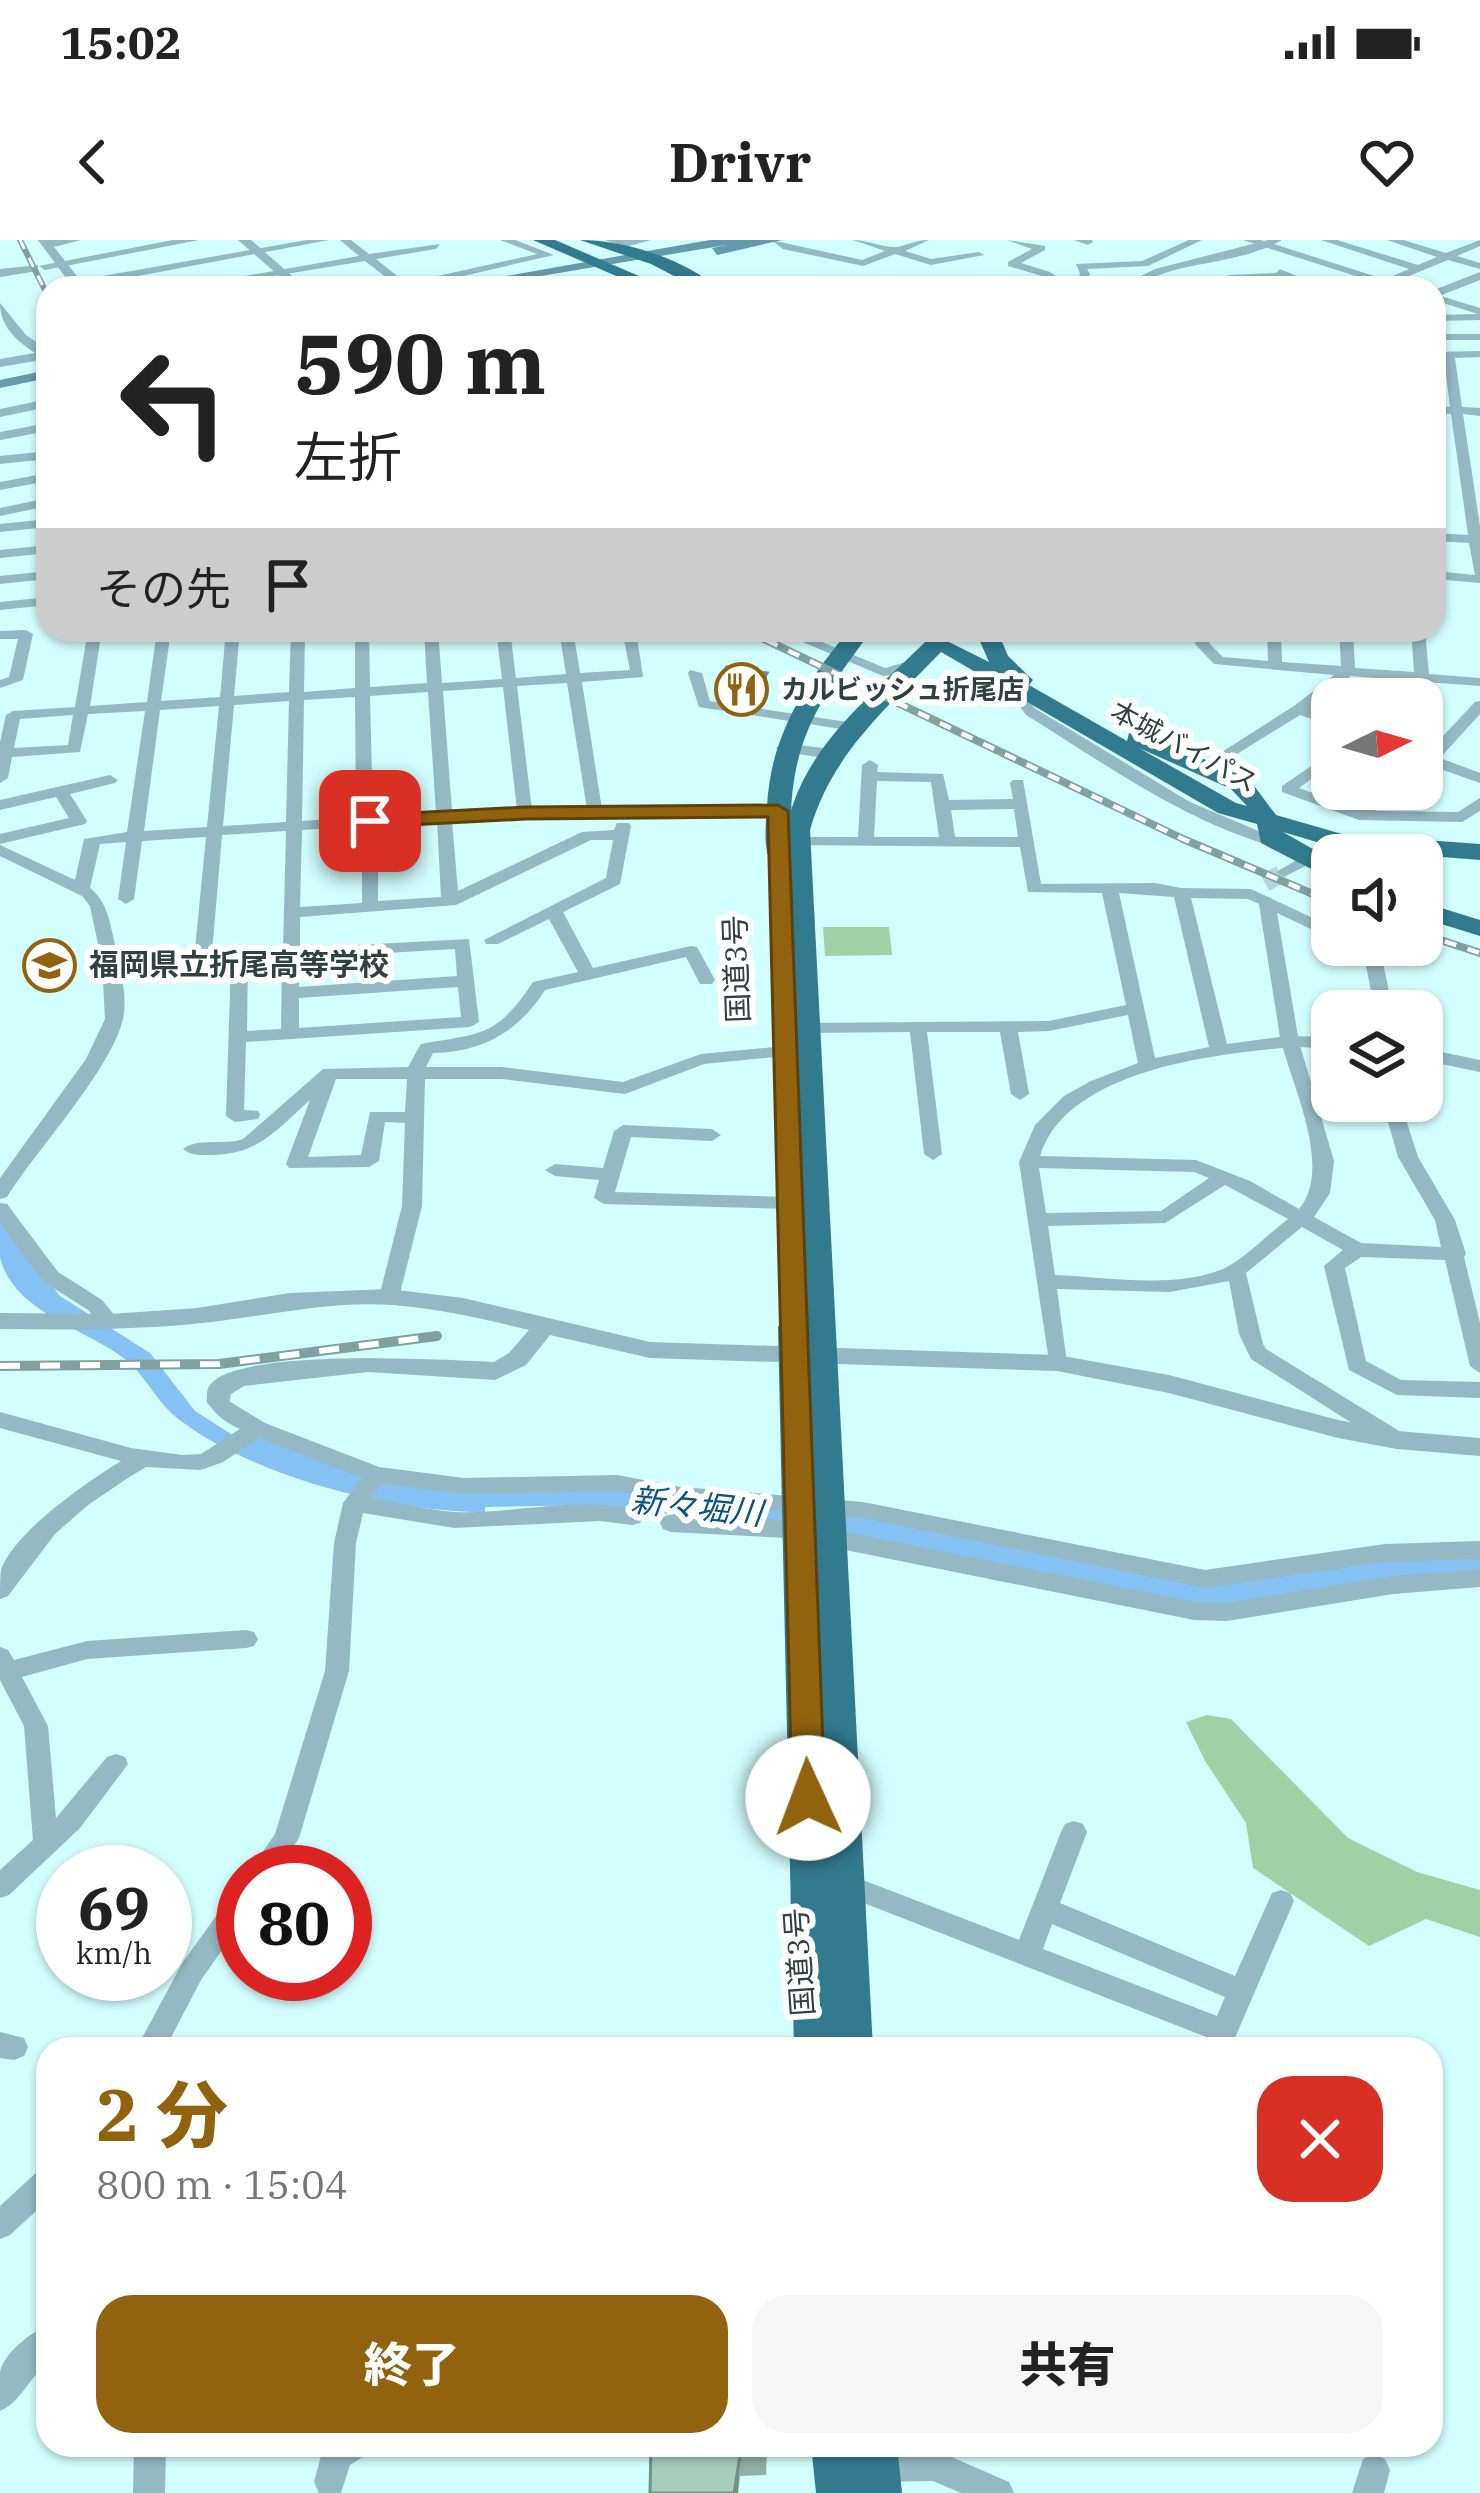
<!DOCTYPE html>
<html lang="ja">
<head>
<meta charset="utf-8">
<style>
  :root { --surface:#fff; --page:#f6f6f6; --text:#222; --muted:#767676; --accent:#91630f }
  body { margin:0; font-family:"IBM Plex Serif","Noto Sans JP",serif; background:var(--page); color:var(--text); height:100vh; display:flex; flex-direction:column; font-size:45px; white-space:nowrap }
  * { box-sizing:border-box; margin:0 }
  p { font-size:39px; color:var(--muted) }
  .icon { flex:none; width:66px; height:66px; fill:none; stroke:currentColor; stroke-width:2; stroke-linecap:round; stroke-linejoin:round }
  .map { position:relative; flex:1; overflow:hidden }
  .details { position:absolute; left:36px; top:1797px; width:1407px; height:420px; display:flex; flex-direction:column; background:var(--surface); border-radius:36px; box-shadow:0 3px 9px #0004 }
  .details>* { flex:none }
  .top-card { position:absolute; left:36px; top:36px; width:1410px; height:366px; border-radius:36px; box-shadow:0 3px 9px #0004; background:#fff; color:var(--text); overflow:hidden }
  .needle { width:78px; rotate:85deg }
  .tools { position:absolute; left:1311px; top:438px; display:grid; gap:24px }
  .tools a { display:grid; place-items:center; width:132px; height:132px; border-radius:24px; background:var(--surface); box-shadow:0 3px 9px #0004; font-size:60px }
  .speed { position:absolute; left:36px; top:1605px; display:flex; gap:24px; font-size:60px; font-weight:700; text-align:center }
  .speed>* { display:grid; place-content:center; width:156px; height:156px; border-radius:50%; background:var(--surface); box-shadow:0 3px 9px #0004; line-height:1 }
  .speed small { font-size:30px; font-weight:400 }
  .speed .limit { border:18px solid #d22; background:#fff; color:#111 }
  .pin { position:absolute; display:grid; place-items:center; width:102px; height:102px; color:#fff; margin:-51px; border-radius:24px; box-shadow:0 6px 18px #0006 }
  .me { position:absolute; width:132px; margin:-66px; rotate:358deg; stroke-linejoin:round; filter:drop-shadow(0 0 9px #0008) }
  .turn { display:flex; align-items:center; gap:42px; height:252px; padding:0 60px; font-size:54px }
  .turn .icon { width:156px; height:156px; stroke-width:2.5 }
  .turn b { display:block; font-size:84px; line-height:102px }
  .then { display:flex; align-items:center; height:114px; padding:0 60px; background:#0003; gap:24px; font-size:45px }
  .round { display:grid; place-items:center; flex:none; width:126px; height:126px; border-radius:36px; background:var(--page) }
  .headline { display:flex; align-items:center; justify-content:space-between; height:204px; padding:0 60px }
  h1 { font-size:72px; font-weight:800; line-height:90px; color:var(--accent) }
  .primary-button { display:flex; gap:24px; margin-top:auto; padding:24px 60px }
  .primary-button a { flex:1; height:138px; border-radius:36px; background:var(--accent); color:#fff; font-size:48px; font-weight:800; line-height:138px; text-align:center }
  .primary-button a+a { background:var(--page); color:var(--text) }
  .status { display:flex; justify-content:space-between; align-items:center; height:84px; padding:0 60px; background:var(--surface); direction:ltr }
  .status svg { height:33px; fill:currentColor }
  header { display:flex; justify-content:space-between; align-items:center; height:156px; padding:0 60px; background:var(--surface); font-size:54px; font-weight:800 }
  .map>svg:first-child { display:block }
  .green { fill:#9fd1a4 }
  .water { fill:#85c2f3 }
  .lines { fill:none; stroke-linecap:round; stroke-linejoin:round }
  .minor-tunnel { stroke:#b1d8d7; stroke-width:18; stroke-dasharray:18 9; stroke-linecap:butt }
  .minor { fill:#94b8c4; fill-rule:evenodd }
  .tertiary { fill:#94b8c4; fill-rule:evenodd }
  .secondary { fill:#639aac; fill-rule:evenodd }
  .trunk { fill:#327a8e; fill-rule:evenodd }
  .rail-far2-casing { stroke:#81a1a0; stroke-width:6 }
  .rail-far1-casing { stroke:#81a1a0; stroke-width:8 }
  .rail-casing { stroke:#81a1a0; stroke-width:10 }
  .rail-far2 { stroke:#fff; stroke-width:3; stroke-dasharray:10; stroke-linecap:butt }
  .rail-far1 { stroke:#fff; stroke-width:4.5; stroke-dasharray:12; stroke-linecap:butt }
  .rail { stroke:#fff; stroke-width:6; stroke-dasharray:20; stroke-linecap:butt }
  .wall { fill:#8fafa3 }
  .shaded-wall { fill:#748f85 }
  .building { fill:#a6ccbe; stroke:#748f85; stroke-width:3 }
  .route { fill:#91630f; stroke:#5e400a; stroke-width:3 }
  .labels { text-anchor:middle; stroke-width:12; stroke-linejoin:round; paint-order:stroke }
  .far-poi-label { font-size:27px; font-weight:bold; fill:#2f4140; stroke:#fff; text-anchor:start }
  .far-street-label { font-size:27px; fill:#2f4140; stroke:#fff }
  .poi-label { font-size:30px; font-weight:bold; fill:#2f4140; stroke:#fff; text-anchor:start }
  .street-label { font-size:30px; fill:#2f4140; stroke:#fff }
  .water-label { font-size:33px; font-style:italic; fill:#0b5380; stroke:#fff }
</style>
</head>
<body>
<div class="status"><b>15:02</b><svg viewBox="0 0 49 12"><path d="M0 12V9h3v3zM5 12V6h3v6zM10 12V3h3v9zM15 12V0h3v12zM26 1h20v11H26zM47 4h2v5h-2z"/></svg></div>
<header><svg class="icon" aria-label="back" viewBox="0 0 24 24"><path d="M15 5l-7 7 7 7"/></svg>Drivr<svg class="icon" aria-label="heart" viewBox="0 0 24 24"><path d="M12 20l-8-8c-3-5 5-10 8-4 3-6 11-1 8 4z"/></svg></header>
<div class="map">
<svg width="1480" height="2253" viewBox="0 0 1480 2253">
  <rect width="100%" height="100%" fill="#d2fefd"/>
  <g class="green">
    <polygon points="823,687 889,687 892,715 825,716"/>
    <polygon points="1207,1475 1231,1479 1348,1598 1417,1632 1480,1650 1480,1697 1426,1679 1369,1706 1253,1628 1246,1583 1205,1521 1186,1482"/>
  </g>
  <path class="water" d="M0,981L60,1056L150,1113L195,1171L234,1196L259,1197L378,1243L617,1249L688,1264L856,1274L1206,1344L1374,1319L1480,1314V1333L1208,1368L693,1277L599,1265L485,1267V1272C392,1272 256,1237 181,1181C158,1165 147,1137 126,1120C88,1089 13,1073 0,1017C0,1007 0,992 0,981Z"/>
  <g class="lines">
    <polyline class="minor-tunnel" points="1265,643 1284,632"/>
    <g class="minor">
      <polygon points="38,0 81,0 54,7 80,40 307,0 329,0 85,46 86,48 72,46"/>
      <polygon points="340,0 351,0 369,14 440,4 436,9 376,19 406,43 537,14 500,0 515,0 554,15 411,48 391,48 396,45 365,21 201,48 177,48 359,16"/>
      <polygon points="605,0 651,0 625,7"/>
      <path d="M771,0L862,20L885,11L853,0C867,0 883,8 897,7C908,5 916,0 929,0L905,11L931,19L979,12L984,15L931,25L895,14L863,26L783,9Z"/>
      <polygon points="1007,0 1045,6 1045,10 1021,23 1050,32 1064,42 1062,48 1052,48 1054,45 1042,36 1008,26 1008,22 1032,9"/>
      <polygon points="1074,0 1092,0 1093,2 1088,5"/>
      <polygon points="1189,0 1202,0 1148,26 1087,29 1090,34 1086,48 1076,48 1080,34 1076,24 1142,21"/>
      <path d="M1268,0H1282C1249,19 1208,21 1171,31C1152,36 1136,48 1117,48L1155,29Z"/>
      <polygon points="1321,0 1337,0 1418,25 1437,17 1387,0 1403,0 1446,13 1480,0 1480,6 1457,16 1480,23 1480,29 1448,20 1387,45 1383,40 1409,29"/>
      <path d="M1280,29L1326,48C1312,48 1303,42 1289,39C1254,33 1217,48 1183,48L1230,35L1276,33Z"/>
      <polygon points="1434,54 1480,68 1480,80 1434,81 1434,75 1478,74 1434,60"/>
      <rect x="1434" y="94" width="46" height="6"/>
      <polygon points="1480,111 1480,117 1455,118 1462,167 1480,168 1480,176 1463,174 1480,286 1480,343 1434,339 1434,331 1475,335 1469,303 1434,301 1434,293 1468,295 1451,174 1434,173 1434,165 1450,167 1444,118 1434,118 1434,112"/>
      <polygon points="48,159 48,167 0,177 0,169"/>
      <polygon points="48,183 48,191 0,200 0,192"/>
      <polygon points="48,211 48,219 0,224 0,216"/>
      <polygon points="48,233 48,241 0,250 0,242"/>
      <polygon points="48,258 48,266 0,276 0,268"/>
      <polygon points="48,279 48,287 0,292 0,284"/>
      <polygon points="48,305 48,313 0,318 0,310"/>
      <polygon points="48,331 48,339 0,344 0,336"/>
      <polygon points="48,357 48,365 0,370 0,362"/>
      <path d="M88,390H102L90,466L147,462L157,390H171L161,461L220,457L226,390H240L234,456L289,452L291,390H305L304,452L355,448V390H369L370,447L427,443L424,390H438L442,443L502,439L496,390H510L516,438L566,434L559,390H573L580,433L630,430L622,390H636L643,437L582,442L602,569L794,566L802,571L794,576L452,581L458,651L582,592L614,590L617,583H629L631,586L620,644L563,672L593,728L691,706L697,707L715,740L712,744H700L686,717L545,750C519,791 483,812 433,813L426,827H502L623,842L701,814L806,804L815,809L806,814L704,824L625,854L502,839H425L422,966L399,1057L389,1064L382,1062L379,1057L402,966L405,883L385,882L379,921L369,927L289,928L286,924L310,860C276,890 259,915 210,915C198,915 192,916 183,909C198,897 224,906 243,899L323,829L408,827L421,804C481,793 496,798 533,742L578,732L549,679L498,704H486L484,700L606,638L613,600H591L456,665L300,677V708L469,699L479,782L470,787L246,802L244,870L258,871L260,875L258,879L235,882L226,876L231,722L203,724L194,719L206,597L142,601L134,659L126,664L118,659L126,602L100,604L90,648C108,663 110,683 115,705C120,728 128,756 123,779C111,830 37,909 7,957L0,959V938L86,819L105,779L102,723L90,666L82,656L0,616V605L75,640L84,599L127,592L145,471L88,474L80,512L12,517L8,538L0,543V502L6,475L13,471L75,467ZM567,443L587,569L532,570L517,446ZM503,447L517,570L452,571L443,451ZM428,452L436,572L373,576L370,456ZM355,457L356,577L302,581L304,460ZM289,461L286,582L223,586L234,465ZM219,466L207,587L144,591L160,470ZM73,475L68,505L14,508L20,479ZM437,581L441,657L378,661V585ZM362,586V663L300,667L302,590ZM286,591L283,709L212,713L222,595ZM455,709L457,736L299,747V718ZM282,719L281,789L247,791L248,721ZM458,747L461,777L299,788V758ZM336,839H407L405,872H370L361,915L308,917Z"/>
      <polygon points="774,390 793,390 885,428 920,418 927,422 904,434 883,436"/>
      <polygon points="1195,390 1209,390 1209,403 1223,417 1268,421 1267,390 1281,390 1282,422 1341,426 1339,390 1353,390 1355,428 1414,432 1411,390 1425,390 1429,434 1480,438 1480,446 1425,442 1408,459 1393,459 1410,441 1351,436 1310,468 1332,477 1332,486 1300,475 1208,532 1203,530 1203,524 1294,466 1334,435 1214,424 1195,404"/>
      <polygon points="0,391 26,390 33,394 23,440 0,448 0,440 9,437 18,399 0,399"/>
      <polygon points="690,430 702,433 710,461 854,483 861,487 854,491 699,467 688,433"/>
      <path d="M1023,457L1036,469L1190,562L1287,603L1279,608C1186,583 1107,525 1026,475L1016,461Z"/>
      <polygon points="1480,461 1480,474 1440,518 1480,533 1480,543 1432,526 1422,533 1422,513 1427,513 1475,462"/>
      <polygon points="784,503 830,509 838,514 830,519 779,511 776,508"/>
      <polygon points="1332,512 1332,524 1299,548 1357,569 1384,549 1402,549 1375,571 1458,572 1480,558 1480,571 1462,582 1359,580 1282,552 1282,546"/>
      <path d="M870,520L878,525L877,532L943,534L949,560L1013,559L1010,543L1013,540H1023L1041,644L1155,643L1181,648L1251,649L1332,687V699L1277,673L1299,802L1334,921L1330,953L1314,977L1361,1003L1441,1007L1435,980L1398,917L1382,861H1400L1418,917L1455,980L1466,1014L1464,1017L1480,1083V1133L1470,1126L1445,1020L1361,1017L1345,1028L1366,1121L1401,1140L1480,1142V1158L1397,1155L1349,1130L1324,1026L1343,1010L1302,987L1246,1033L1263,1104L1266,1109L1404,1194L1407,1200L1404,1206H1388L1251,1119L1239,1094L1229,1041L1170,1052L1057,1049L1067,1123L1057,1130L1050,1128L1019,922L1035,885L1064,856L1091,841L1138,823L1128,775L1049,791L1018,792L1029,854L1020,860L1011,854L1000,792H927L942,914L933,920L924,914L910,792L803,793L794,788L803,783L1049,781L1126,765L1102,653L1028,652L1020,607L791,605V599L797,597H858L862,525ZM877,541L931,542L939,597H874ZM1014,569L1018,597H955L951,570ZM1119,653L1174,657L1209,807L1155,818ZM1191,658L1248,659L1259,664L1280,797L1227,804ZM1283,808C1295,852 1332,930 1299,969L1250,941L1196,920L1040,916C1066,832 1207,815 1283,808ZM1039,928L1194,932L1209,938L1161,971L1046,973ZM1225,945L1288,979C1268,994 1249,1015 1227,1027C1181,1050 1105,1037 1055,1035L1048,986L1165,983Z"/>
      <polygon points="110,535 118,540 115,543 70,554 87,581 85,584 0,604 0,594 69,578 56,557 0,570 0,560"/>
      <polygon points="1309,613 1315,615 1315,621 1284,637 1276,632"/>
      <polygon points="1348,705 1369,705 1381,713 1393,771 1375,771 1364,716"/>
      <polygon points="623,885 712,889 721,895 712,901 631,897 615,952 790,957 800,963 790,969 604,964 594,958 599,940 555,936 545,930 555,924 603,928 614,891"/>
      <polygon points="0,963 7,964 58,1032 102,1060 120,1082 117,1087 103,1087 88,1070 44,1042 0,983"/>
      <path d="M219,1155L265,1183L379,1227L464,1238L617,1235L681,1247L863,1262L1205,1330L1385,1304L1480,1301V1319L1385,1322L1205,1348L863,1278L681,1263L617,1251L464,1254L382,1244L371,1258C398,1262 427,1270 454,1272C515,1275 580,1254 640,1271L643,1277L640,1283L632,1285L600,1281L454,1288L363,1273L356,1303L349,1431L299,1598L277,1632H249L275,1594L325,1431L334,1303L343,1263L362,1238L259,1198L223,1222L201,1230L146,1227L128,1238L88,1265L55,1294L8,1356L0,1359C0,1351 0,1338 1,1330C14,1292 87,1242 121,1221L0,1188V1172L131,1208L182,1215L201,1214L240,1189C227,1183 216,1176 208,1163Z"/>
      <polygon points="671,1274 786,1280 1194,1362 1227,1363 1393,1336 1480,1329 1480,1347 1393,1354 1227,1381 1194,1380 786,1298 671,1292 663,1289 660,1283 663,1277"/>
      <polygon points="246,1390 254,1392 258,1399 254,1406 246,1408 87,1419 22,1437 48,1486 56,1578 107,1517 116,1514 125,1517 128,1524 80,1588 9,1655 0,1658 0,1630 33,1600 24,1486 0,1440 0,1407 8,1410 14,1420 87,1401"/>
      <path d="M1074,1581L1083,1584L1087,1592L1060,1663L1235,1736L1272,1653L1281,1650L1290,1653L1294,1661L1234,1800L1224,1804L1214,1800L833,1651L829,1643L833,1635L842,1632L1019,1700L1061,1592L1065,1584ZM1052,1684L1225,1757L1217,1776L1043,1709Z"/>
      <polygon points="243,1648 243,1680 201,1740 165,1809 136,1809 183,1722 234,1651"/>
      <polygon points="0,1792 24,1798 28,1807 24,1816 14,1820 0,1818"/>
      <polygon points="48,1927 48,1960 10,1995 0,1999 0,1966 38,1931"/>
      <path d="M48,2085V2121C31,2136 20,2163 0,2171C0,2159 0,2143 0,2132C4,2113 31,2092 48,2085Z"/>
      <polygon points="134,2205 166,2205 165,2253 133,2253"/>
      <polygon points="324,2205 369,2205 364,2216 350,2225 341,2253 319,2253 314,2242"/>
      <polygon points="933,2209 1009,2242 1014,2253 961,2253 933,2241 874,2242 863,2237 858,2226 863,2215 874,2210"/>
      <polygon points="1374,2214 1385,2219 1390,2230 1384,2253 1352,2253 1363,2219"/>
    </g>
    <g class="tertiary">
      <polygon points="173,0 199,0 45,30 39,26"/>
      <polygon points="238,0 251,0 306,48 293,48"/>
      <polygon points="1243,0 1261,0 1412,48 1393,48"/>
      <polygon points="38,25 38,31 0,37 0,29"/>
      <polygon points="1480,32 1480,40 1434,58 1434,50"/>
      <path d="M0,63L26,95L48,110V119L0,127V119L35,113C17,101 0,87 0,63Z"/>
      <polygon points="1290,796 1332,797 1332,809 1283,806 1283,798"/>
      <polygon points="1422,808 1480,820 1480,832 1422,820"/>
      <path d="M389,1049L463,1058L650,1102L1057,1115L1169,1135L1338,1180L1397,1191L1480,1198V1216L1397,1209L1338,1198L1169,1153L1057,1131L650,1118L550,1095L526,1125L495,1140L368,1132L244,1146L231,1154L228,1169L219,1172L207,1163C207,1157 206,1150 210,1145C238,1107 445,1120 494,1122L509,1113L529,1090C484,1079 440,1069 393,1065C326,1060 260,1078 193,1084C128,1090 64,1090 0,1089V1073L110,1074L197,1068L290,1053Z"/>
    </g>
    <g class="secondary">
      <polygon points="710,0 782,0 717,15 712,8 726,5 470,48 438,48"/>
      <polygon points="48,130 48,138 0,148 0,140"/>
    </g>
    <g class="trunk">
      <polygon points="533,0 555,0 667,48 644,48"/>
      <path d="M580,0C626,0 683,19 718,48H697L651,24Z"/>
      <path d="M849,390H872C826,453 795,489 791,571C813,496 885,444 937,390H960L949,402L989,422L975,390H997L1008,416L1033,440L1029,445L1127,501L1129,493H1145L1249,539L1276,575L1342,594L1480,604V620L1340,609L1283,592L1332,620V638L1323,635L1261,603L1257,584L1218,573L941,412C887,468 832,513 810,590L873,1809H794L778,1087L783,1079L803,1078L787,622L770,621C763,606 766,583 767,566C771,494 805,444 849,390ZM1139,508L1231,549L1247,566L1236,563Z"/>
      <polygon points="1422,662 1480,680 1480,696 1422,678"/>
      <polygon points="811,2205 897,2205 902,2253 816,2253"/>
    </g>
    <defs>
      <polyline id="rail-far2" points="20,0 48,56"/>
      <g id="rail-far1">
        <polyline points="745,390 1183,599 1332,662"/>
        <polyline points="1422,694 1480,713"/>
      </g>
      <polyline id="rail" points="0,1126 219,1124 437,1096"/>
    </defs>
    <use href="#rail-far2" class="rail-far2-casing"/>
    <use href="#rail-far1" class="rail-far1-casing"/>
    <use href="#rail" class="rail-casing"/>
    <use href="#rail-far2" class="rail-far2"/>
    <use href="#rail-far1" class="rail-far1"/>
    <use href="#rail" class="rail"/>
  </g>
  <g class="wall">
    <polygon points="718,442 767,446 758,461 718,455"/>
    <polygon points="767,2205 766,2235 740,2236 738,2253 650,2253"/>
  </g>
  <g class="shaded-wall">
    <polygon points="767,433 767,446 758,461 758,448"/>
    <polygon points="740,2215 738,2253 734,2253"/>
  </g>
  <g class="building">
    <polygon points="727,427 767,433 758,448 718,442"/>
    <polygon points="651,2205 767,2205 767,2214 740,2215 734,2253 650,2253"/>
  </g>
  <polygon class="route" points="778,565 788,571 825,1558 820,1568 808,1572 797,1568 792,1558 768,577 525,579 370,587 359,581 370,575 525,567"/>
  <defs>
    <symbol id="restaurant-ring" viewBox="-11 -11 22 22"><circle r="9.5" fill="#fff" stroke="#91630f" stroke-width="1.5"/><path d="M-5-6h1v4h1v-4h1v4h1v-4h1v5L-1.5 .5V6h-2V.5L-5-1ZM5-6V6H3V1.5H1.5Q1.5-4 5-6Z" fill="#91630f"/></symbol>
    <symbol id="school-ring" viewBox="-11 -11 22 22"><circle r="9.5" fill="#fff" stroke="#91630f" stroke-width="1.5"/><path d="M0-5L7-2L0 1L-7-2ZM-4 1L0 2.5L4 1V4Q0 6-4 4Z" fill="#91630f"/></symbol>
  </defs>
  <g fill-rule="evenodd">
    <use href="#restaurant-ring" x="712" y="420" width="59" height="59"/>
    <use href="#school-ring" x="20" y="696" width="59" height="59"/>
  </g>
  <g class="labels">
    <g class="far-poi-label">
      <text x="781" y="459">カルビッシュ折尾店</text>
    </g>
    <g class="far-street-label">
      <text transform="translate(1184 507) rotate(28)" y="9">本城バイパス</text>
    </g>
    <g class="poi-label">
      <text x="89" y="735">福岡県立折尾高等学校</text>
    </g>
    <g class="street-label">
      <text transform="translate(737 729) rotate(-92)" y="10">国道3号</text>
      <text transform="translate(800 1722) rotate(-94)" y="10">国道3号</text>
    </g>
    <g class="water-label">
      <text transform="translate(697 1266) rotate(6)" y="12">新々堀川</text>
    </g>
  </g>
</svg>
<div class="tools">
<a><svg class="needle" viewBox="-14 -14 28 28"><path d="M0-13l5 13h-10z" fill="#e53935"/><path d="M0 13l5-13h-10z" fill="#767676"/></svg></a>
<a><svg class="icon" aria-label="sound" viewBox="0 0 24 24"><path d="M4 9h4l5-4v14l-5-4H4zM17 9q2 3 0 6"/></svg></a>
<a><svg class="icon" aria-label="layers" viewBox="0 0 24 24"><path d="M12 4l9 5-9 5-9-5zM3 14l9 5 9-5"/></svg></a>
</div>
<div class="speed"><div>69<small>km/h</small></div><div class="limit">80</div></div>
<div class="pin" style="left:370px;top:581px;background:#d93025"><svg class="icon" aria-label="arrive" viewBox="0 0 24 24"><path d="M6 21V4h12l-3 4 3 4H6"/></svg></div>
<svg class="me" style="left:808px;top:1558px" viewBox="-20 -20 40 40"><circle r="19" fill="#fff"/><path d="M0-13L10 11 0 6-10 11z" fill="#91630f"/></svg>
<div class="top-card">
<div class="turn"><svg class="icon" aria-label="left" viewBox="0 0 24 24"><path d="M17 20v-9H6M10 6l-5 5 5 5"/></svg><div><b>590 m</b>左折</div></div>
<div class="then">その先<svg class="icon" aria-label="arrive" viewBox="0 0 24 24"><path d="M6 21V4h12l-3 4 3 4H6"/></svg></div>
</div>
<section class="details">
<div class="headline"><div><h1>2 分</h1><p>800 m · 15:04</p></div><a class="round" style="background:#d93025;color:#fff"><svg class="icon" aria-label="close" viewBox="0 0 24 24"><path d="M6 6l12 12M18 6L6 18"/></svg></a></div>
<div class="primary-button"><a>終了</a><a>共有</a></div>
</section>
</div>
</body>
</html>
